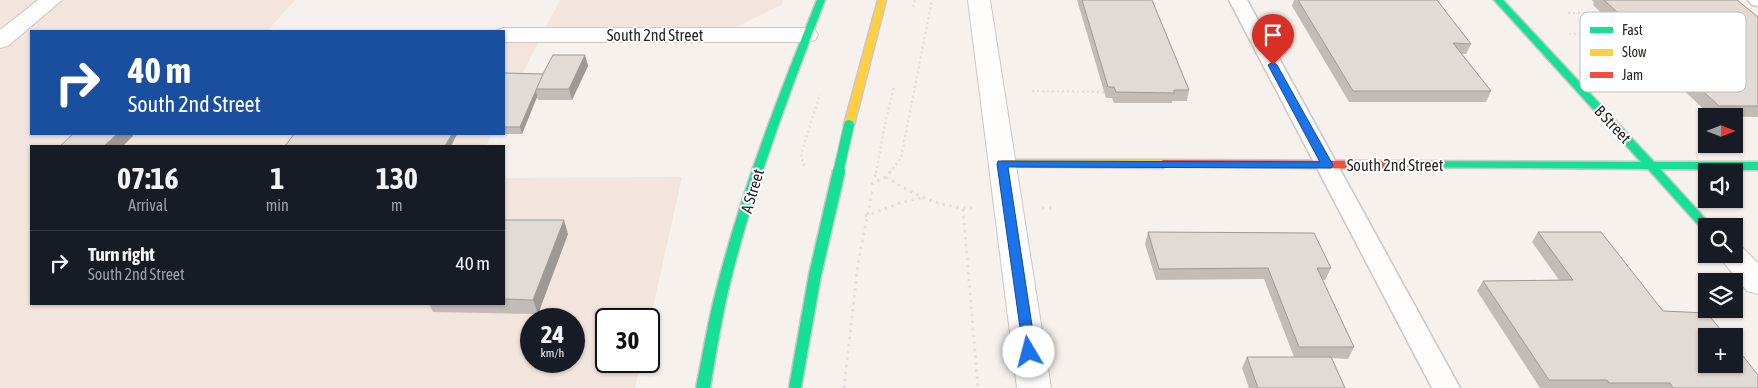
<!DOCTYPE html>
<html lang="en">
<head>
<meta charset="utf-8">
<style>
  :root { --surface:#171b24; --page:#242831; --text:#f1f3f6; --muted:#9ea1a6; --line:#363941 }
  body { margin:0; font-family:"Asap Condensed",sans-serif; background:var(--page); color:var(--text); height:100vh; display:flex; flex-direction:column; font-size:19px; white-space:nowrap }
  * { box-sizing:border-box; margin:0 }
  p { font-size:16px; color:var(--muted) }
  .icon { flex:none; width:28px; height:28px; fill:none; stroke:currentColor; stroke-width:2; stroke-linecap:round; stroke-linejoin:round }
  .map { position:relative; flex:1; overflow:hidden }
  .panel { position:absolute; left:30px; top:145px; width:475px; height:160px; display:flex; flex-direction:column; background:var(--surface); border-radius:0px; box-shadow:0 1px 4px #0004 }
  .panel>* { flex:none }
  .guide { position:absolute; left:30px; top:30px; width:475px; height:105px; border-radius:0px; box-shadow:0 1px 4px #0004; background:#1a4fa0; color:#fff; overflow:hidden }
  .needle { width:32px; rotate:90deg }
  .controls { position:absolute; left:1698px; top:108px; display:grid; gap:10px }
  .controls a { display:grid; place-items:center; width:45px; height:45px; border-radius:0px; background:var(--surface); box-shadow:0 1px 4px #0004; font-size:25px }
  .speed { position:absolute; left:520px; top:308px; display:flex; gap:10px; font-size:25px; font-weight:700; text-align:center }
  .speed>* { display:grid; place-content:center; width:65px; height:65px; border-radius:50%; background:var(--surface); box-shadow:0 1px 4px #0004; line-height:1 }
  .speed small { font-size:12px; font-weight:400 }
  .speed .limit { border:2px solid #111; border-radius:8px; background:#fff; color:#111 }
  .pin { position:absolute; display:grid; place-items:center; width:42px; height:42px; color:#fff; margin:-51px -21px; border-radius:50% 50% 50% 0; rotate:-45deg; box-shadow:0 0 5px #0007 }
  .pin .icon { rotate:45deg }
  .me { position:absolute; width:55px; margin:-28px; rotate:352deg; stroke-linejoin:round; filter:drop-shadow(0 0 4px #0008) }
  .turn { display:flex; align-items:center; gap:18px; height:105px; padding:0 15px; font-size:22px }
  .turn .icon { width:65px; height:65px; stroke-width:2.5 }
  .turn b { display:block; font-size:35px; line-height:42px }
  .eta { display:flex; justify-content:space-evenly; align-items:center; height:85px; text-align:center }
  .eta b { font-size:30px; font-weight:700; line-height:35px }
  ul { padding:0; list-style:none }
  li { display:flex; align-items:center; gap:15px; height:65px; padding:0 15px; border-top:1px solid var(--line) }
  li div { flex:1 }
  li b { display:block; font-size:19px }
  li em { font-style:normal }
  .map>svg:first-child { display:block }
  .built { fill:#f1e5dd; fill-rule:evenodd }
  .lines { fill:none; stroke-linecap:round; stroke-linejoin:round }
  .lane-casing { stroke:#ccc7c4; stroke-width:3 }
  .street-casing { stroke:#ccc7c4; stroke-width:2 }
  .fast-casing { stroke:#ccc7c4; stroke-width:3 }
  .slow-casing { stroke:#ccc7c4; stroke-width:3 }
  .jam-casing { stroke:#ccc7c4; stroke-width:3 }
  .path-far1 { stroke:#e0dede; stroke-width:2.5; stroke-dasharray:2 3; stroke-linecap:butt }
  .path { stroke:#e0dede; stroke-width:3; stroke-dasharray:2.5 4.5; stroke-linecap:butt }
  .lane { fill:#fefdfc; fill-rule:evenodd }
  .street { fill:#fefdfc; fill-rule:evenodd }
  .fast { fill:#16e098; fill-rule:evenodd }
  .slow { fill:#ffcf43; fill-rule:evenodd }
  .jam { fill:#f24e42; fill-rule:evenodd }
  .fast-bridge-far1-casing { stroke:#ccc7c4; stroke-width:12; stroke-linecap:butt }
  .fast-bridge-casing { stroke:#ccc7c4; stroke-width:15; stroke-linecap:butt }
  .path-bridge-far1 { stroke:#e0dede; stroke-width:2.5; stroke-dasharray:2 3; stroke-linecap:butt }
  .path-bridge { stroke:#e0dede; stroke-width:3; stroke-dasharray:2.5 4.5; stroke-linecap:butt }
  .fast-bridge-far1 { stroke:#16e098; stroke-width:10 }
  .fast-bridge { stroke:#16e098; stroke-width:12 }
  .wall { fill:#c2bbb6 }
  .shaded-wall { fill:#9e9994 }
  .building { fill:#e2dad4; stroke:#9e9994 }
  .route { fill:#1a73e8; stroke:#114b97 }
  .labels { text-anchor:middle; stroke-width:4; stroke-linejoin:round; paint-order:stroke }
  .street-label { font-size:16px; fill:#292523; stroke:#fff }
  .key { fill:#fff; stroke:#bfbebd; stroke-width:1 }
  .key-label { font-size:14px; fill:#292523 }
</style>
</head>
<body>
<div class="map">
<svg width="1758" height="388" viewBox="0 0 1758 388">
  <rect width="100%" height="100%" fill="#f6f1ed"/>
  <g class="built">
    <path d="M0,0H295L267,31H31V134H492L486,146H31V304H504V178L682,177L649,325V319H606V361H641L635,388H0ZM531,319H574V361H531Z"/>
    <polygon points="560,0 783,0 781,5 719,35 542,35 504,111 504,35 542,35"/>
  </g>
  <g class="lines">
    <defs>
      <g id="lane">
        <polygon points="1229,0 1247,0 1460,388 1432,388"/>
        <polygon points="1748,0 1758,0 1758,6 1752,5"/>
      </g>
      <g id="street">
        <polygon points="38,0 62,0 8,46 0,48 0,30"/>
        <polygon points="968,0 990,0 1051,388 1017,388"/>
        <polygon points="504,28 807,28 815,30 818,35 815,40 807,42 504,42 504,31 495,31"/>
        <polygon points="1734,244 1742,247 1758,263 1758,294 1747,291 1717,254 1734,254"/>
      </g>
      <g id="fast">
        <path d="M817,0H825C789,94 753,189 729,287C721,321 716,354 710,388H696C703,354 708,321 717,287C742,189 779,94 817,0Z"/>
        <polygon points="1494,0 1503,0 1654,162 1758,162 1758,170 1660,169 1712,226 1706,226 1706,230 1702,229 1648,169 1381,167 1380,165 1385,161 1641,162"/>
      </g>
      <g id="slow">
        <polygon points="878,0 886,0 854,125 849,128 844,125"/>
        <polygon points="1002,160 1163,160 1168,164 1163,168 998,166 997,164"/>
      </g>
      <polygon id="jam" points="1163,160 1385,161 1390,165 1385,169 1159,166 1158,164"/>
    </defs>
    <use href="#lane" class="lane-casing"/>
    <use href="#street" class="street-casing"/>
    <use href="#fast" class="fast-casing"/>
    <use href="#slow" class="slow-casing"/>
    <use href="#jam" class="jam-casing"/>
    <g class="path-far1">
      <polyline points="913,7 915,0"/>
      <polyline points="1568,13 1602,13"/>
      <polyline points="1569,34 1628,34"/>
      <polyline points="1611,56 1647,56"/>
      <polyline points="1032,91 1104,92"/>
      <polyline points="885,124 894,86"/>
      <polyline points="804,166 801,154 820,94"/>
      <polyline points="890,173 901,158 932,0"/>
    </g>
    <g class="path">
      <path d="M886,177C914,195 941,209 975,208"/>
      <polyline points="871,184 886,177 891,171"/>
      <polyline points="1042,208 1054,208"/>
      <polyline points="963,209 978,388"/>
      <polyline points="865,216 903,202 921,198"/>
    </g>
    <use href="#lane" class="lane"/>
    <use href="#street" class="street"/>
    <use href="#fast" class="fast"/>
    <use href="#slow" class="slow"/>
    <use href="#jam" class="jam"/>
    <defs>
      <polyline id="fast-bridge-far1" points="838,173 849,125"/>
      <polyline id="fast-bridge" points="795,388 815,275 839,171"/>
    </defs>
    <use href="#fast-bridge-far1" class="fast-bridge-far1-casing"/>
    <use href="#fast-bridge" class="fast-bridge-casing"/>
    <polyline class="path-bridge-far1" points="876,173 885,124"/>
    <g class="path-bridge">
      <polyline points="875,177 876,171"/>
      <polyline points="844,388 858,263 873,188"/>
    </g>
    <use href="#fast-bridge-far1" class="fast-bridge-far1"/>
    <use href="#fast-bridge" class="fast-bridge"/>
  </g>
  <g class="wall">
    <polygon points="1077,0 1152,0 1189,90 1187,101 1172,101 1172,103 1114,103 1112,98 1106,98"/>
    <polygon points="1294,0 1437,0 1471,44 1466,54 1461,54 1491,91 1486,102 1349,102 1292,6"/>
    <polygon points="1592,0 1737,0 1758,17 1758,117 1711,116 1593,5 1594,3"/>
    <polygon points="585,55 588,66 572,100 538,100 537,97 522,134 457,134 451,146 285,146 294,134 504,134 504,73 543,74"/>
    <polygon points="504,220 568,234 538,314 433,312 429,304 504,304"/>
    <polygon points="1148,232 1331,268 1325,280 1322,280 1354,347 1348,359 1332,358 1345,388 1249,388 1242,368 1247,357 1294,357 1264,279 1156,280 1145,244"/>
    <polygon points="1538,232 1663,311 1758,388 1540,388 1477,291 1483,281 1559,280 1532,242"/>
  </g>
  <g class="shaded-wall">
    <polygon points="585,55 588,66 572,100 569,89"/>
    <polygon points="536,90 537,97 522,134 520,127"/>
    <polygon points="117,134 132,134 133,136 123,146 104,146"/>
    <polygon points="452,134 457,134 451,146 445,146"/>
    <polygon points="564,220 568,234 538,314 533,300"/>
  </g>
  <g class="building">
    <polygon points="1082,0 1152,0 1189,90 1174,90 1174,93 1116,92 1114,87 1108,87"/>
    <polygon points="1298,0 1437,0 1471,44 1453,43 1491,91 1353,91"/>
    <polygon points="1604,0 1737,0 1758,17 1758,106 1719,106"/>
    <polygon points="553,55 585,55 569,89 535,89"/>
    <polygon points="504,73 543,74 520,127 504,127"/>
    <polygon points="73,134 117,134 104,146 60,146"/>
    <polygon points="294,134 452,134 445,146 285,146"/>
    <polygon points="504,220 564,220 533,300 504,299"/>
    <polygon points="1148,232 1314,233 1331,268 1317,268 1354,347 1299,347 1268,268 1159,269"/>
    <polygon points="1538,232 1601,232 1663,311 1707,313 1726,336 1706,336 1706,364 1734,364 1734,345 1758,375 1758,388 1673,388 1670,383 1609,383 1607,380 1549,380 1483,281 1573,280"/>
    <polygon points="1247,357 1331,357 1345,388 1258,388"/>
  </g>
  <polygon class="route" points="1273,62 1277,65 1333,165 1331,168 1008,167 1036,352 1034,356 1029,357 1024,356 997,164 998,161 1320,162 1268,65"/>
  <g class="labels">
    <g class="street-label">
      <text x="655" y="41">South 2nd Street</text>
      <text transform="translate(1613 124) rotate(47)" y="6">B Street</text>
      <text x="1395" y="171">South 2nd Street</text>
      <text transform="translate(752 191) rotate(-73)" y="6">A Street</text>
    </g>
  </g>
  <rect x="1580" y="12" width="166" height="80" rx="8" class="key"/>
  <rect x="1590" y="27" width="23" height="6" fill="#16e098"/>
  <rect x="1590" y="49" width="23" height="7" fill="#ffcf43"/>
  <rect x="1590" y="72" width="23" height="6" fill="#f24e42"/>
  <g class="key-label">
    <text x="1622" y="35">Fast</text>
    <text x="1622" y="57">Slow</text>
    <text x="1622" y="80">Jam</text>
  </g>
</svg>
<div class="controls">
<a><svg class="needle" viewBox="-14 -14 28 28"><path d="M0-13l5 13h-10z" fill="#e53935"/><path d="M0 13l5-13h-10z" fill="#9ea1a6"/></svg></a>
<a><svg class="icon" aria-label="sound" viewBox="0 0 24 24"><path d="M4 9h4l5-4v14l-5-4H4zM17 9q2 3 0 6"/></svg></a>
<a><svg class="icon" aria-label="search" viewBox="0 0 24 24"><circle cx="10" cy="10" r="6"/><path d="M15 15l6 6"/></svg></a>
<a><svg class="icon" aria-label="layers" viewBox="0 0 24 24"><path d="M12 4l9 5-9 5-9-5zM3 14l9 5 9-5"/></svg></a>
<a>+</a>
</div>
<div class="speed"><div>24<small>km/h</small></div><div class="limit">30</div></div>
<div class="pin" style="left:1273px;top:65px;background:#d93025"><svg class="icon" aria-label="arrive" viewBox="0 0 24 24"><path d="M6 21V4h12l-3 4 3 4H6"/></svg></div>
<svg class="me" style="left:1029px;top:352px" viewBox="-20 -20 40 40"><circle r="19" fill="#fff"/><path d="M0-13L10 11 0 6-10 11z" fill="#1a73e8"/></svg>
<div class="guide">
<div class="turn"><svg class="icon" aria-label="right" viewBox="0 0 24 24"><path d="M7 20v-9h11M14 6l5 5-5 5"/></svg><div><b>40 m</b>South 2nd Street</div></div>
</div>
<section class="panel">
<div class="eta">
<div><b>07:16</b><p>Arrival</p></div>
<div><b>1</b><p>min</p></div>
<div><b>130</b><p>m</p></div>
</div>
<ul>
<li><svg class="icon" aria-label="right" viewBox="0 0 24 24"><path d="M7 20v-9h11M14 6l5 5-5 5"/></svg><div><b>Turn right</b><p>South 2nd Street</p></div><em>40 m</em></li>
</ul>
</section>
</div>
</body>
</html>
